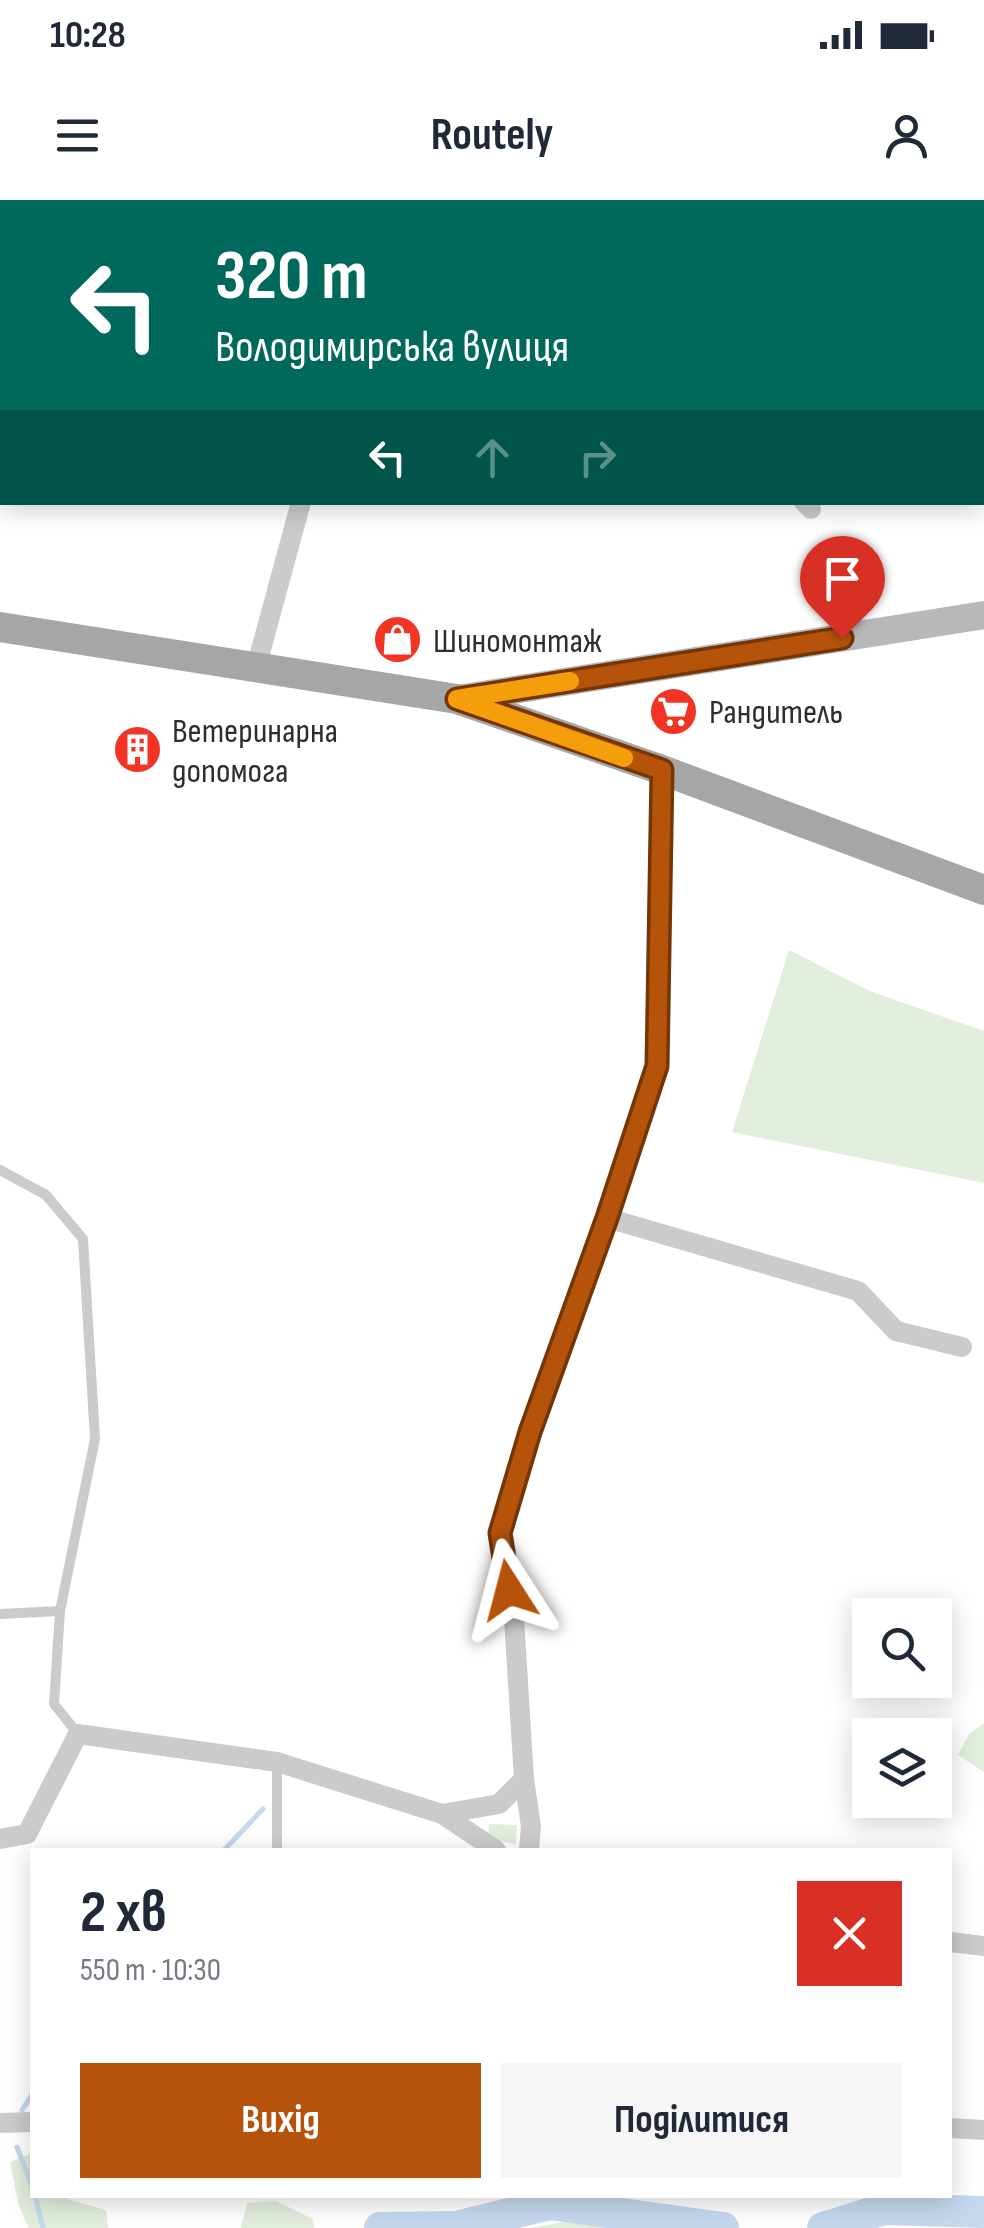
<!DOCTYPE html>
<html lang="uk">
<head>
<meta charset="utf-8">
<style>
  :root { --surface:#fff; --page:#f6f6f7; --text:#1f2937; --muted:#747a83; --accent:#b45309 }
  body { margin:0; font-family:"Sofia Sans Condensed",sans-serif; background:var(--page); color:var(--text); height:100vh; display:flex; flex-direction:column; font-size:38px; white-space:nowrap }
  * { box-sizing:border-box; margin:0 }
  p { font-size:32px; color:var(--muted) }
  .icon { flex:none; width:55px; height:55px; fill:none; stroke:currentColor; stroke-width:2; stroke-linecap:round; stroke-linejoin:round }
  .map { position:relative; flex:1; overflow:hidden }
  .side { position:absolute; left:30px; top:1648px; width:922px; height:350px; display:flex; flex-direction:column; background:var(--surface); border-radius:0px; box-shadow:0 5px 25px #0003 }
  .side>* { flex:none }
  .hud { position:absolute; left:0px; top:0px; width:985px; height:305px; box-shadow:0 5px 25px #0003; background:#00695c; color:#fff; overflow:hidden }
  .tools { position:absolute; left:852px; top:1398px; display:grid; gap:20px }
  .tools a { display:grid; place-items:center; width:100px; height:100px; border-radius:0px; background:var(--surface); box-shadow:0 5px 25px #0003; font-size:50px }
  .pin { position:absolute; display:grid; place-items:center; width:85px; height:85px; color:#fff; margin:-102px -42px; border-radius:50% 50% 50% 0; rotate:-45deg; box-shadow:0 0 10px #0007 }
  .pin .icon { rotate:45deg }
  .me { position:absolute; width:110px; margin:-55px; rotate:351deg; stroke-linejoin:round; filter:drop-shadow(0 0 8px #0008) }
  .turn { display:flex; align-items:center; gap:35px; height:210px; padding:0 50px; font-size:45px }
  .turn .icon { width:130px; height:130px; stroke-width:2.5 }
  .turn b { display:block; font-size:70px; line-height:85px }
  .lanes { display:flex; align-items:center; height:95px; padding:0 50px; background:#0003; justify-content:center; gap:50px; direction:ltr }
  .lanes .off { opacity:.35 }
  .round { display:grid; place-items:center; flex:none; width:105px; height:105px; border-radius:0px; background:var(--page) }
  .head { display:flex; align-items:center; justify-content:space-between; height:170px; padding:0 50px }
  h1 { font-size:60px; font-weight:700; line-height:75px }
  .cta { display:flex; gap:20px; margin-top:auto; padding:20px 50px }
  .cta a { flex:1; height:115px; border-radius:0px; background:var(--accent); color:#fff; font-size:40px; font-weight:700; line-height:115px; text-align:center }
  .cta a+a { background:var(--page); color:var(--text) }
  .status { display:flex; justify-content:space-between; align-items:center; height:70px; padding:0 50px; background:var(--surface); direction:ltr }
  .status svg { height:28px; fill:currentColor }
  header { display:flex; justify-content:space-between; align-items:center; height:130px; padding:0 50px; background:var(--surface); font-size:45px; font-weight:700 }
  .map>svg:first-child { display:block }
  .green { fill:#e2eddb }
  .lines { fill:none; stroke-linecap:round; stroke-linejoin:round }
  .stream { stroke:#c5d8ee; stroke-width:5 }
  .river { stroke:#c5d8ee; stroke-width:32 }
  .lane { stroke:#cbcbcb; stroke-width:10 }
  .street { stroke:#cbcbcb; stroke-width:20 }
  .secondary { stroke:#b8b8b8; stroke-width:28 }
  .primary { stroke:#a6a6a6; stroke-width:30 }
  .route-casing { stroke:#753606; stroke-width:25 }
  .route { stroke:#b45309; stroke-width:18 }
  .slow { stroke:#f59e0b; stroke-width:18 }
  .labels { text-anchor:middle; stroke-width:10; stroke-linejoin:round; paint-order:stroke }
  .poi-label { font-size:35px; fill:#2e2e2e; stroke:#fff; text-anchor:start }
</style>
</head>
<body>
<div class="status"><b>10:28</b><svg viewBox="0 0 49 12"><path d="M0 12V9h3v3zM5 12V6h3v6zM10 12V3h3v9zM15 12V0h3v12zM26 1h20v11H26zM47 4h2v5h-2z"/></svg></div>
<header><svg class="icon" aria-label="menu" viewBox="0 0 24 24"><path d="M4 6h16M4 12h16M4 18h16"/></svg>Routely<svg class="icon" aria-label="person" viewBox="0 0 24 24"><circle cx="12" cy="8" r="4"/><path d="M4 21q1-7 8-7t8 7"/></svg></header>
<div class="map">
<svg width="984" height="2028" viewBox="0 0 984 2028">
  <rect width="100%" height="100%" fill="#fff"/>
  <g class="green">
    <polygon points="789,750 872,792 984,831 984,983 732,932"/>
    <polygon points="984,1523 984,1572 958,1555 969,1534"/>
    <polygon points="489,1624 517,1625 516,1644 488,1639"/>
    <polygon points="32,1953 32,1995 64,1995 67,1999 106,2010 108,2028 29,2028 19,2006 10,1962"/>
    <polygon points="276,2001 313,2019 314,2028 241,2028 247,2003"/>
    <polygon points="577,2020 648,2028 530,2028"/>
  </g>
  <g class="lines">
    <g class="stream">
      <polyline points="224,1650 263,1609"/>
      <polyline points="22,1910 32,1895"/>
      <polyline points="17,1947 32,1986"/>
      <polyline points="35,1995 43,2028"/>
    </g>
    <g class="river">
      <polyline points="380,2028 456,2027 550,2004 723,2028"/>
      <polyline points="823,2028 884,2009 984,2012"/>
    </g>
    <g class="lane">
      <polyline points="0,970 46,995 83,1039 95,1239 60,1411 54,1504 78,1534"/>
      <polyline points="0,1414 60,1411"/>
      <polyline points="277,1650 277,1562"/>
    </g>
    <g class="street">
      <polyline points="62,0 62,2"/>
      <polyline points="516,0 519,2"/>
      <polyline points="741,0 743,2"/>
      <polyline points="938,0 939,2"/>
      <polyline points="93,2 102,0"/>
      <polyline points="383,2 384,0"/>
      <polyline points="0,33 2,32"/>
      <polyline points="982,85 984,88"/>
      <polyline points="804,302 811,309"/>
      <polyline points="256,468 301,302"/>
      <polyline points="607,1018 858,1091 896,1131 962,1147"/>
      <polyline points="442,1614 499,1604 524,1579"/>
      <polyline points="0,1639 27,1634 78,1534 277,1562 442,1614 496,1650"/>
      <polyline points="529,1650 531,1626 524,1579 514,1418 500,1333 530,1232 607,1018 657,866 662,570"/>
      <polyline points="950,1742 984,1746"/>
      <polyline points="0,1923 32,1922"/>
      <polyline points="950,1928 984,1930"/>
    </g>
    <polyline class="secondary" points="457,499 984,415"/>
    <polyline class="primary" points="0,427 457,499 662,570 984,690"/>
  </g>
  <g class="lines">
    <defs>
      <polyline id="route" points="509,1390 500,1333 530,1232 607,1018 657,866 662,570 457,499 842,438"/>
    </defs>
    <use href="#route" class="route-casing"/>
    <use href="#route" class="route"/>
    <polyline class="slow" points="570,481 457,499 624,558"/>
  </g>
  <defs>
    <symbol id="shop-disc" viewBox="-11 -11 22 22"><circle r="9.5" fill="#f23424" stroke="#fff"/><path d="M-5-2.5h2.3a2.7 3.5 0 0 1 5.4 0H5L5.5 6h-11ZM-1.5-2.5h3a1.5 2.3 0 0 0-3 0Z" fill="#fff"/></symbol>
    <symbol id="supermarket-disc" viewBox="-11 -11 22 22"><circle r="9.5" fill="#f23424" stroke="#fff"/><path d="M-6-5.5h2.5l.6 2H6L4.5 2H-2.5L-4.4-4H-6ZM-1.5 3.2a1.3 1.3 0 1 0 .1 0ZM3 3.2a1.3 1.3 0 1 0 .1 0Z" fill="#fff"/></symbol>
    <symbol id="building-disc" viewBox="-11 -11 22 22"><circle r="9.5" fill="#f23424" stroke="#fff"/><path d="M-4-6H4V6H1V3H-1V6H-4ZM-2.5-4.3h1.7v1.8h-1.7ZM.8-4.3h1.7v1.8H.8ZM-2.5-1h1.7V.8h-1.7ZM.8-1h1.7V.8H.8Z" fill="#fff"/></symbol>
  </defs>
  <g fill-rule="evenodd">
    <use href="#shop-disc" x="370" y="412" width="55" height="55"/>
    <use href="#supermarket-disc" x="646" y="484" width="55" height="55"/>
    <use href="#building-disc" x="110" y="522" width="55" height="55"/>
  </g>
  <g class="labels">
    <g class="poi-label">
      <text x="433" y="452">Шиномонтаж</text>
      <text x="709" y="523">Рандитель</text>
      <text x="172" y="542">Ветеринарна<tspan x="172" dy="40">допомога</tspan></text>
    </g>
  </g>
</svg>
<div class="tools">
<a><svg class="icon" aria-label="search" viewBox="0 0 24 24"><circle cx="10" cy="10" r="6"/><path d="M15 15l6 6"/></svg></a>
<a><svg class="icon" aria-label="layers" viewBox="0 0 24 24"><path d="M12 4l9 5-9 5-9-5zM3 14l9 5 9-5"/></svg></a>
</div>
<div class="pin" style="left:842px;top:438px;background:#d93025"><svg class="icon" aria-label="arrive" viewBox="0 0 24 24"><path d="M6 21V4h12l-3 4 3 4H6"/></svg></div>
<svg class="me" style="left:509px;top:1390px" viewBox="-20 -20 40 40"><path d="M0-17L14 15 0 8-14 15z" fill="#b45309" stroke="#fff" stroke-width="4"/></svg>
<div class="hud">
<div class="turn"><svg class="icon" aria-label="left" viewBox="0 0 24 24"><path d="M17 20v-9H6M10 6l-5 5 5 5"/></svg><div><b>320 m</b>Володимирська вулиця</div></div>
<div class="lanes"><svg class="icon" aria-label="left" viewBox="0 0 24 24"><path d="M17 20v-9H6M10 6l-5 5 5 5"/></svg><svg class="icon off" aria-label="ahead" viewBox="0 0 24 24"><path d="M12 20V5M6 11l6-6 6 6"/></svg><svg class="icon off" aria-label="right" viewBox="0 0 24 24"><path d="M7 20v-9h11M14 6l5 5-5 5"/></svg></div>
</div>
<section class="side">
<div class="head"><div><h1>2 хв</h1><p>550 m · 10:30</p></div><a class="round" style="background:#d93025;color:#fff"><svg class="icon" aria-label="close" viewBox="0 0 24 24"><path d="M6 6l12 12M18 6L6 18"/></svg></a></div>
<div class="cta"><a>Вихід</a><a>Поділитися</a></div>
</section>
</div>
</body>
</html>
